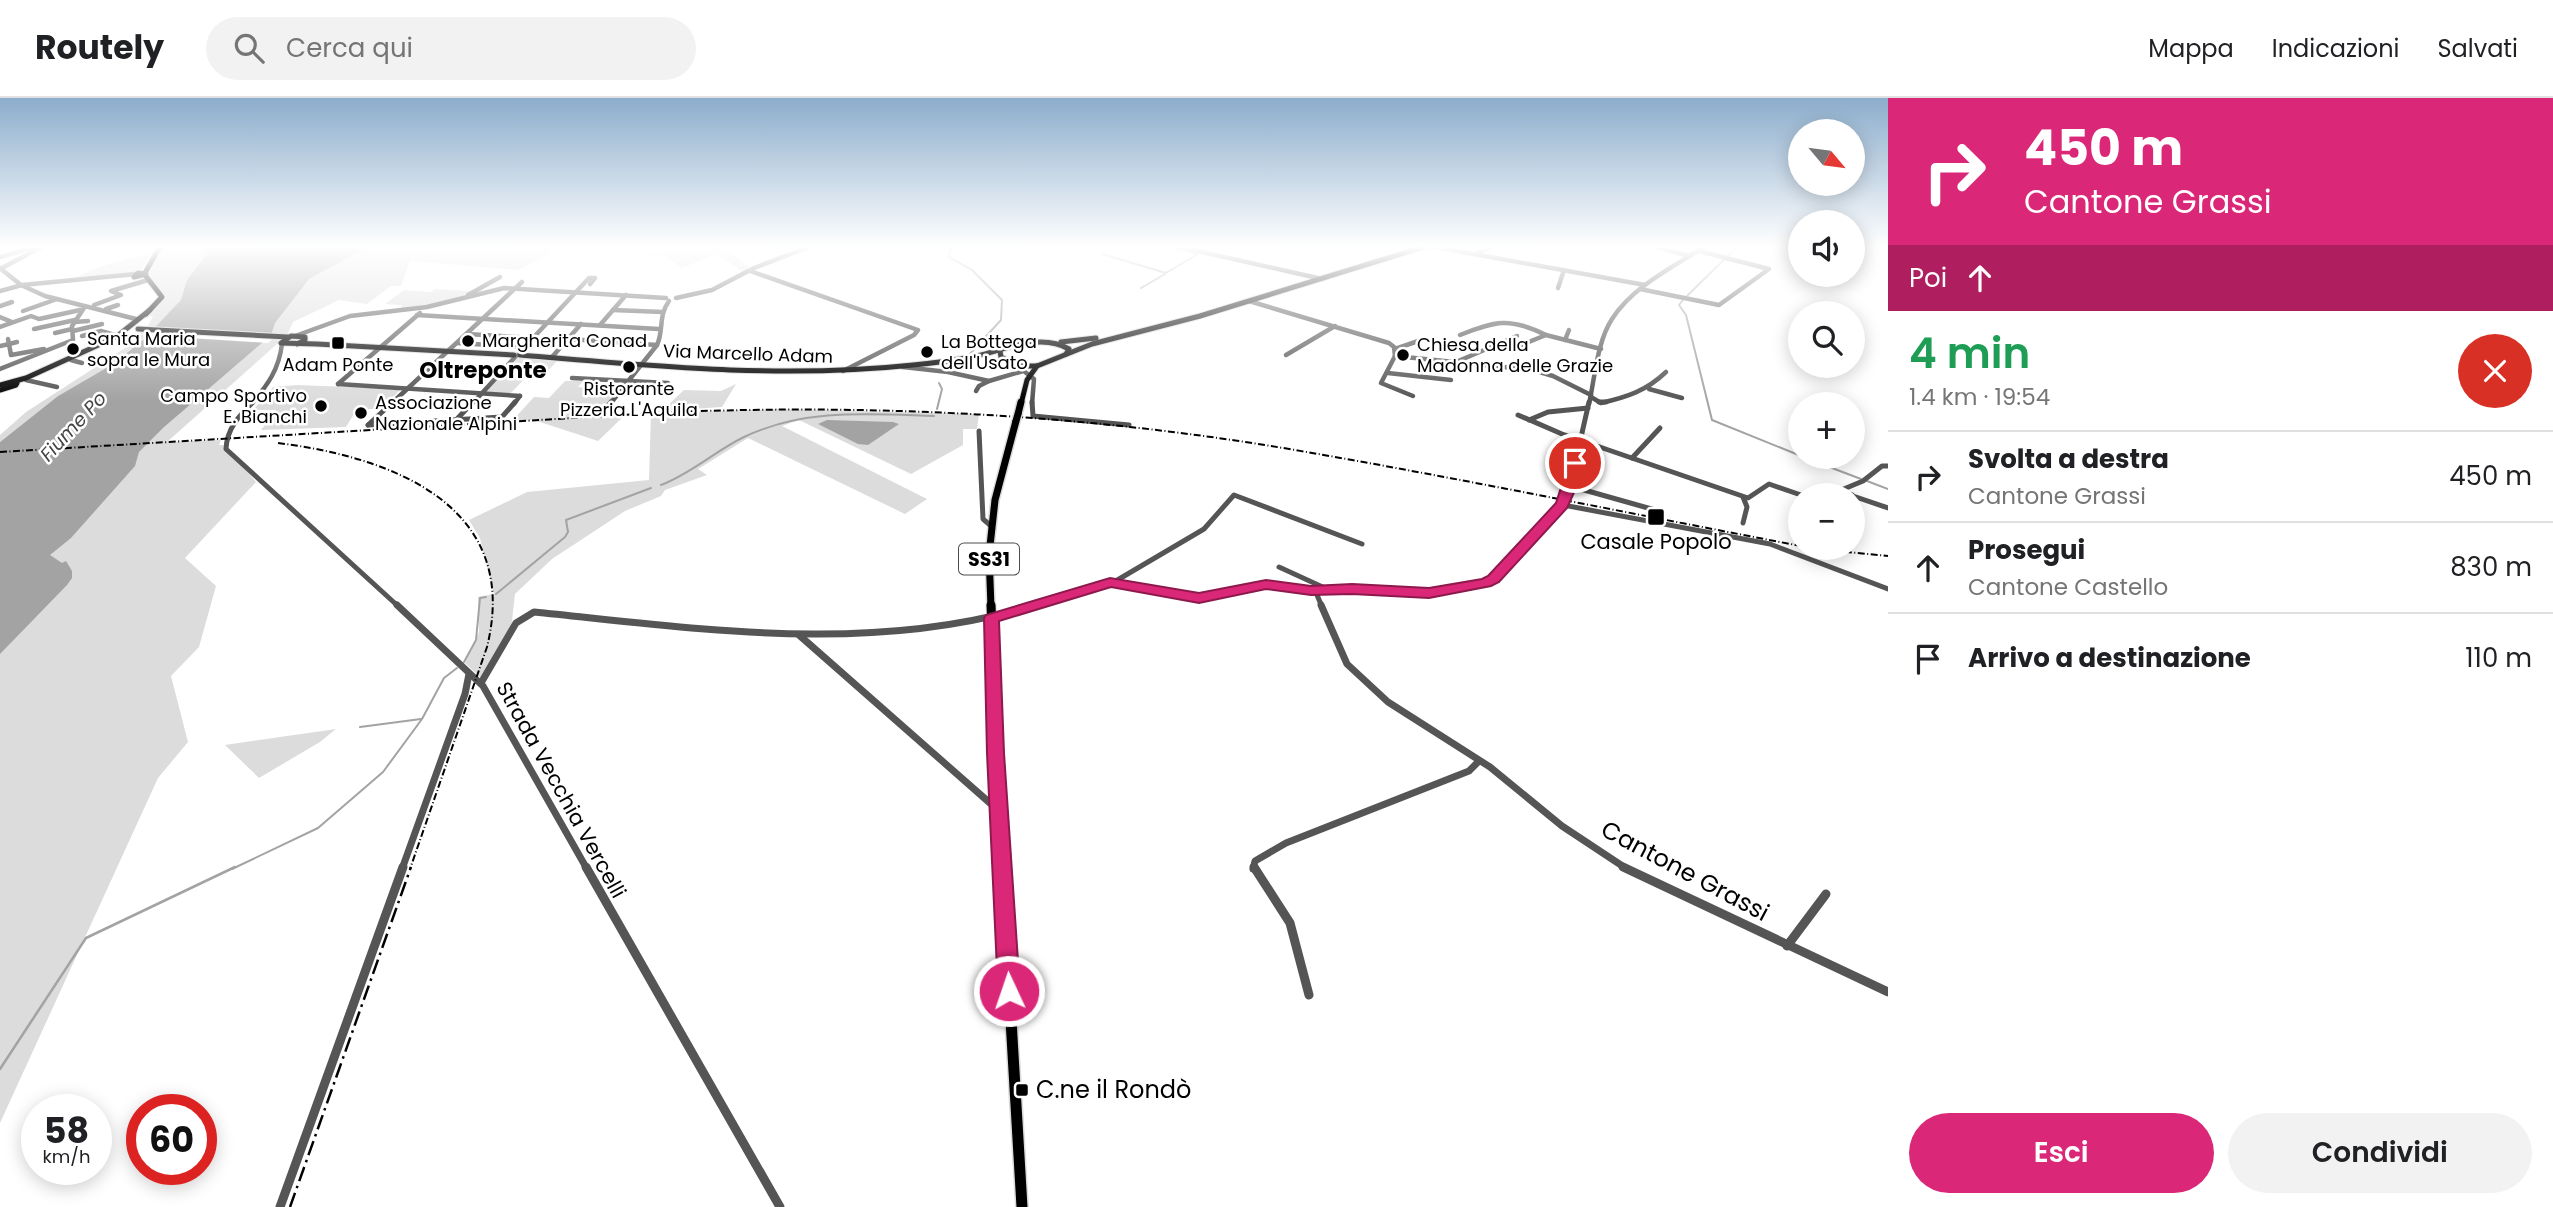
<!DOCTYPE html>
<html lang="it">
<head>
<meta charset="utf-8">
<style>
  :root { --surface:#fff; --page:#f2f2f2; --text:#202124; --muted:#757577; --line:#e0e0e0; --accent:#db2777 }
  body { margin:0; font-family:Poppins,sans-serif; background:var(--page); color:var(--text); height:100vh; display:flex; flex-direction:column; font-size:26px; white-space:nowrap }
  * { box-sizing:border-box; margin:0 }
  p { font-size:23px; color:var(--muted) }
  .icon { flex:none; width:38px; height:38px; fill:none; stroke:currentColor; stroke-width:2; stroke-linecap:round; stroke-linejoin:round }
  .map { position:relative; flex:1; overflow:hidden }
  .sheet { display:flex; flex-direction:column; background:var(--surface); width:665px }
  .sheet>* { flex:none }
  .hud { background:#db2777; color:#fff; overflow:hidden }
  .needle { width:46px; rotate:119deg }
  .tools { position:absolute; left:1788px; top:21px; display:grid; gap:14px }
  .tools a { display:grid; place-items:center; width:77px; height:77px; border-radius:50%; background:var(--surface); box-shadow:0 4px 18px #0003; font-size:35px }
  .speed { position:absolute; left:21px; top:996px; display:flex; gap:14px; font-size:35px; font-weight:700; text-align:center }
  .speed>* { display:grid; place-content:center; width:91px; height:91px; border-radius:50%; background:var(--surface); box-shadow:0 4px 18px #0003; line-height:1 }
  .speed small { font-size:18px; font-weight:400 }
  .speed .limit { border:10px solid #d22; background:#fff; color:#111 }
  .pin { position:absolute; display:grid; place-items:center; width:60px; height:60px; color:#fff; margin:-30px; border:4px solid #fff; border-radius:50%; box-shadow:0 2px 7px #0007 }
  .me { position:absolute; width:77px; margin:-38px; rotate:357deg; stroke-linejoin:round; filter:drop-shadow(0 0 5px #0008) }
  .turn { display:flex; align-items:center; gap:24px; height:147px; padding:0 21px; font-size:32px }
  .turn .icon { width:91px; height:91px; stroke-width:2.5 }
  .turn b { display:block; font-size:49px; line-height:60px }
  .then { display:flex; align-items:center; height:66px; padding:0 21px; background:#0003; gap:14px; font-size:26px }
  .round { display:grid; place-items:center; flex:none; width:74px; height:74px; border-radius:37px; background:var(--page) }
  .summary { display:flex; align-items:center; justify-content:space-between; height:119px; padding:0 21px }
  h1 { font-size:42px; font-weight:600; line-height:52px; color:#1e9e55 }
  .button { display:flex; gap:14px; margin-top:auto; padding:14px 21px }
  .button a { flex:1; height:80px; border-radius:42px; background:var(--accent); color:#fff; font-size:28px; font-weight:600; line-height:80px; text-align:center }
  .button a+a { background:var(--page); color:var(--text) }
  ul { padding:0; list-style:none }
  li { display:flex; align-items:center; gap:21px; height:91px; padding:0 21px; border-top:2px solid var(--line) }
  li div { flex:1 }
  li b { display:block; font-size:26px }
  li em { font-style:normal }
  header { display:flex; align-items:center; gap:42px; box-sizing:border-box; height:98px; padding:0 35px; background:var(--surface); border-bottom:2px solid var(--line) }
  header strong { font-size:33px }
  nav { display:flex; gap:38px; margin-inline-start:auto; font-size:24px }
  .search { width:490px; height:63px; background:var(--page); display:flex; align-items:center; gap:18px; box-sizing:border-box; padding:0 24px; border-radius:38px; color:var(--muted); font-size:26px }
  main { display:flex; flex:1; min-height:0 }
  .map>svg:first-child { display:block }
  .green { fill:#dcdcdc }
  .water { fill:#a3a3a3 }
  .pier { fill:#fff }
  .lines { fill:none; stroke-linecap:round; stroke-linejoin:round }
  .stream-far1 { stroke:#a3a3a3; stroke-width:2 }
  .stream { stroke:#a3a3a3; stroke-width:2.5 }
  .major-far3-casing { stroke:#dbdbdb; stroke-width:7 }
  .major-far2-casing { stroke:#dbdbdb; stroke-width:10 }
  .major-far1-casing { stroke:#dbdbdb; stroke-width:11 }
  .major-casing { stroke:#dbdbdb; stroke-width:14 }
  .minor-far3 { stroke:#555; stroke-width:4.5 }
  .minor-far2 { stroke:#555; stroke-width:5 }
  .minor-far1 { stroke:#555; stroke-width:7 }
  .minor { stroke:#555; stroke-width:9 }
  .major-far3 { stroke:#000; stroke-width:5 }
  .major-far2 { stroke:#000; stroke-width:7 }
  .major-far1 { stroke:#000; stroke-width:9 }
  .major { stroke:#000; stroke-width:11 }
  .rail-far1 { stroke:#000; stroke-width:2; stroke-dasharray:7 2.5 1 2.5; stroke-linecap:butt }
  .rail { stroke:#000; stroke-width:2.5; stroke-dasharray:15 5 2.5 5; stroke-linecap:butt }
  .major-bridge-casing { stroke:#dbdbdb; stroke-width:10; stroke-linecap:butt }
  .major-bridge { stroke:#000; stroke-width:7 }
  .route { fill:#db2777; stroke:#8e194d; stroke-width:2 }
  .poi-dot { fill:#000; stroke:#fff; stroke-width:2.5 }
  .labels { text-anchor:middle; stroke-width:5; stroke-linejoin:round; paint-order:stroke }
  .far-poi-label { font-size:18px; fill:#000; stroke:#fff; text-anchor:start }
  .far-street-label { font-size:18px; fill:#000; stroke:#fff }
  .far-water-label { font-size:19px; font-style:italic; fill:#444; stroke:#fff }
  .shield { fill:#fff; stroke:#4c4c4c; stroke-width:2 }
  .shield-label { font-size:19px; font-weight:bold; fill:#000 }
  .poi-label { font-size:21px; fill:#000; stroke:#fff }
  .street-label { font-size:21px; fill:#000; stroke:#fff }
  .far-district-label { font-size:23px; font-weight:bold; fill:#000; stroke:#fff }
  .near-street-label { font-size:24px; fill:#000; stroke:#fff }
  .near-poi-label { font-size:24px; fill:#000; stroke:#fff; text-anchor:start }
</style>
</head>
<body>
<header>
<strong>Routely</strong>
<div class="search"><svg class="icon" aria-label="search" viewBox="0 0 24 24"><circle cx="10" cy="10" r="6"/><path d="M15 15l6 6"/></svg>Cerca qui</div>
<nav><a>Mappa</a><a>Indicazioni</a><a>Salvati</a></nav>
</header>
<main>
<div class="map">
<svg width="1888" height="1109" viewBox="0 0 1888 1109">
  <rect width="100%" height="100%" fill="#fff"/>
  <g class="green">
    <polygon points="164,147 567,147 518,172 410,163 401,188 391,188 367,206 339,202 293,224 287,237 167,344 221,342 219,347 225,347 256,384 185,460 216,488 199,549 171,578 188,644 158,680 0,1025 0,359 163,330 236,266 154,231 113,266 58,298 0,344 0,337 26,314 139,241 135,240 147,230 153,218 146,218 165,198 149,176"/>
    <polygon points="716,147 737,147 728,152 751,171 743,174 717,156 682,170 663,157 632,160"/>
    <path d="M151,155L141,173L136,175L76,181C83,172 138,157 151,155Z"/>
    <path d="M435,191L472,193C452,206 425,207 401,210L402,207L385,206L404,192L431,194Z"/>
    <polygon points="518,260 557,263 545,276 530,275 510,296 484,294"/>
    <polygon points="565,283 583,283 578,289 621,293 600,317 627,315 598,343 534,322 512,323 534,299 549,300"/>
    <polygon points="736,286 722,309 662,313 684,292 721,293"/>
    <polygon points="297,287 401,291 381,311 357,311 346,329 261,332 276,312 253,312 273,289"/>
    <polygon points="778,311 979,316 977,331 963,331 963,347 911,376 799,322 782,328 927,401 905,416 748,340 698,371 707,377 665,392 661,398 625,413 552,461 515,496 510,540 483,582 465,565 479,534 478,499 494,496 480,440 469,422 527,394 649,382 651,316"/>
    <polygon points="336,631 320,644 259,680 225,647"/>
  </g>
  <g class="water">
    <polygon points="207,147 364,147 360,150 364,151 309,181 275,225 271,237 163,330 139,354 135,368 71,440 50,457 62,465 66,463 72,473 72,480 67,487 0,556 0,344 58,298 113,266 145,240 181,202 187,182 210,152 205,149"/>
    <polygon points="827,322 893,324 899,326 868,347 858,346 818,326"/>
  </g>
  <polygon class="pier" points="149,230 274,240 268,245 142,237"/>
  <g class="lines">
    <g class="stream-far1">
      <polyline points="951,147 949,159 972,172 1002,202 1001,222 968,258"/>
      <polyline points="1102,156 1166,175 1198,156 1176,151"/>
      <polyline points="1141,190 1165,176"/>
      <polyline points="1687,198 1739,147"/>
      <polyline points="1683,202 1679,207 1686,217 1712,322 1801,358"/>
      <polyline points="953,272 964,262"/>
      <polyline points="937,311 942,291 939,285"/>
      <polyline points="1803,359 1861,381"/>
      <polyline points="1867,383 1888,391"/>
      <path d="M661,387C692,375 715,353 744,339C805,310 869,316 934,318"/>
      <polyline points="496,496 565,439 568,434 566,422 651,390"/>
      <polyline points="464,564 476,542 480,500 486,499"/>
      <polyline points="360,629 421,621"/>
      <polyline points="232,771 318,730 383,674 422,621 444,580 457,570"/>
    </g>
    <polyline class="stream" points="0,971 86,840 235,769"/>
    <defs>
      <g id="major-far3">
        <polygon points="138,175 146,176 134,179"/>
        <polyline points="145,175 161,147"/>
        <polyline points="145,177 162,199 146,216"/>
        <polyline points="138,231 288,239"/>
        <polyline points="1061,244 1096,240"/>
        <polyline points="297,246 305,242 305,239 291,238 281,245 317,246 514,257"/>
        <polyline points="1000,253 1001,259 1019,268 1037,268 1092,246 1200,218 1430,147"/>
        <path d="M520,257C651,268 782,281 913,267C934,265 956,262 976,258C1006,252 1040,234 1069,251L1066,256"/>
        <polyline points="0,287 26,280 116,239 150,212"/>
        <polyline points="0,292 16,287 17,285 13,284"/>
        <polyline points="1021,306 1027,282 1037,268"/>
      </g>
      <g id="major-far2">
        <polyline points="1018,316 1021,304"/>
        <polyline points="991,509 989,457 995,402 1016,323"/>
      </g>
      <polyline id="major-far1" points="991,507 1002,771"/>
      <polyline id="major" points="1002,769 1022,1109"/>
    </defs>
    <use href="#major-far3" class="major-far3-casing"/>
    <use href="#major-far2" class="major-far2-casing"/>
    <use href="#major-far1" class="major-far1-casing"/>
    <use href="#major" class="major-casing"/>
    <g class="minor-far3">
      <polyline points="1171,147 1322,181"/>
      <polyline points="1649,147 1689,158"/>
      <polyline points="1430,148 1645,187"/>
      <polyline points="1477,155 1498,147"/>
      <polyline points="0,159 38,148"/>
      <polyline points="0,170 21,187 45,198 136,221"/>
      <polyline points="0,171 45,147"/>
      <polyline points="750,173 918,232 914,237 843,273"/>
      <polyline points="1558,190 1564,172"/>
      <polyline points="1640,191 1719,207 1769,171 1699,153"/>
      <polyline points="0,193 22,187 136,176"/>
      <polyline points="468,197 500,179"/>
      <polyline points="676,200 712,192 754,170 814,147"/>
      <polyline points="1249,203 1389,245 1394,249 1395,258 1533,272 1553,278 1591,297"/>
      <polyline points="94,207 121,197 111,193 148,182"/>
      <polyline points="0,208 12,204"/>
      <polyline points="106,211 118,207"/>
      <polyline points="613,212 663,214"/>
      <polyline points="23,213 57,201"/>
      <polyline points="417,217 659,231"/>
      <polyline points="0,219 12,224"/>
      <polyline points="74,224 88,223"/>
      <polyline points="600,227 626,197"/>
      <polyline points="0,229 31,218 39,221 80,212"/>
      <polyline points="34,231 75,222"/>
      <polyline points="73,233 102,226"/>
      <polyline points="55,235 72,231"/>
      <polyline points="467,236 533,240"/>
      <path d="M1460,237C1495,223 1510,219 1546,237"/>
      <polyline points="82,238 101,233 118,238"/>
      <polyline points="295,238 350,218 427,209 504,190 666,200"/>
      <polyline points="8,241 9,246 17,244"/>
      <polyline points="568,241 657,247"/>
      <polyline points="1565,242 1569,232"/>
      <polyline points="457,245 524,249"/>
      <polyline points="0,248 9,246 11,257 44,251"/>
      <polyline points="1395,251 1424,241"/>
      <polyline points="1511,251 1546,237 1601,251"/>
      <polyline points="519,255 589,180 595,180 590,186"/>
      <polyline points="1286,257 1335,228"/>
      <polyline points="1395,258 1381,285 1413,298"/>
      <polyline points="552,259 581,226"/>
      <polyline points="71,262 82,265"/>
      <polyline points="1456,264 1517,238"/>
      <polyline points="903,269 948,274 989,283 1023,273"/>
      <polyline points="0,271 73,242 72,228 84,210"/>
      <polyline points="1025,274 1034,281 1032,306"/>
      <polyline points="1388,275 1451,282"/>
      <polyline points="572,280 668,285"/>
      <polyline points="26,282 57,289"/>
      <polyline points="338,286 520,298"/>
      <polyline points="338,286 420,215"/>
      <polyline points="1649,291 1682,300"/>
      <polyline points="976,293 979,288 989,283"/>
      <path d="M1591,299L1601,305C1627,299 1646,293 1666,274"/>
      <path d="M251,306C268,287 279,271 282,246"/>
      <polyline points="391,306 522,184"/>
      <polyline points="472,306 516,258"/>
      <polyline points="514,306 520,298"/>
      <path d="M610,306L657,247C664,232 658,218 669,203"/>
      <path d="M1589,306C1595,279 1597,244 1612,221C1633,188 1675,168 1707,147"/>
    </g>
    <g class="minor-far2">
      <path d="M253,304C239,318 227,330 226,351L399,509"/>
      <polyline points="1032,304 1033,318 1129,327"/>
      <polyline points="1599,304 1606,304"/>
      <polyline points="607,309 611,304"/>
      <polyline points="1518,317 1562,336 1748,400 1769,386 1801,397"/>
      <polyline points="457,321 473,304"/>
      <polyline points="1529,322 1548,314 1588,310"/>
      <polyline points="368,327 393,304"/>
      <polyline points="368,327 502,319 515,304"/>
      <polyline points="979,333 983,421 990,427"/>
      <polyline points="1632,360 1660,330"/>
      <polyline points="1570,388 1655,412 1654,414"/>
      <polyline points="1839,393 1863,383 1882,368 1888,368"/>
      <polyline points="1820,397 1839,393 1852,397"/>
      <polyline points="1853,398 1888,410"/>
      <polyline points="1743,399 1747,409 1743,425"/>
      <polyline points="1563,407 1770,446 1888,491"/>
      <polyline points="1279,469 1327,491"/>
      <polyline points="1114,484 1204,431 1234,397 1362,446"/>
      <polyline points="1315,492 1322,509"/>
      <polyline points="1030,509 1110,484 1192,500 1216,498 1273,486 1311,492 1429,495 1494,481 1564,403 1570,388 1589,304"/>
    </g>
    <g class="minor-far1">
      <polyline points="397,507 483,588 587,771"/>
      <polyline points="1321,507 1347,566 1388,604 1490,669 1562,728 1627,771"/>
      <polyline points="799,537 999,713"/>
      <path d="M481,585L516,525L534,514C703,531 870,557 1035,507"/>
      <polyline points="402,771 465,596 469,576"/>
      <polyline points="1253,771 1255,763 1286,745 1469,673 1479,663"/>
    </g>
    <g class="minor">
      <polyline points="586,769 780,1109"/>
      <polyline points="1254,769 1290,825 1309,897"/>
      <polyline points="1623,769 1888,894"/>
      <polyline points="1787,848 1826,796"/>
      <polyline points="280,1109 403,769"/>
    </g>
    <use href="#major-far3" class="major-far3"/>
    <use href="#major-far2" class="major-far2"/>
    <use href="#major-far1" class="major-far1"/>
    <use href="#major" class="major"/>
    <g class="rail-far1">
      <path d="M278,345C391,359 522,407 487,549L410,771"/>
      <path d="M0,354L674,314C882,306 1090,317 1295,352C1464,381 1632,416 1801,448"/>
      <polyline points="1806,450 1888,458"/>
    </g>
    <polyline class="rail" points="290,1109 411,769"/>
    <defs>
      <polyline id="major-bridge" points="1016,323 1018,316"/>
    </defs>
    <use href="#major-bridge" class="major-bridge-casing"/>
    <use href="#major-bridge" class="major-bridge"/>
  </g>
  <linearGradient id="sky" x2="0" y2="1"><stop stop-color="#8cadcc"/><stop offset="0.49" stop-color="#fff"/><stop offset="1" stop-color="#fff" stop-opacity="0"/></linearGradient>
  <rect width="1888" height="303" fill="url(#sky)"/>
  <polygon class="route" points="1575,362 1582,365 1577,388 1567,410 1499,484 1491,488 1429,500 1352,496 1311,497 1266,491 1199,505 1111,489 999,523 1004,655 1020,893 1017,900 1009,903 1001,900 998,893 987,655 984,520 986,517 1110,480 1199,495 1266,482 1311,488 1352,486 1429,490 1482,481 1488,478 1556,405 1569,365"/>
  <g class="poi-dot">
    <circle cx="468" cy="243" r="7"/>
    <rect x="331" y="238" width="14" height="14" rx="3.5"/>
    <circle cx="73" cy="251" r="7"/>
    <circle cx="927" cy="254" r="7"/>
    <circle cx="1403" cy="257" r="7"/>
    <circle cx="629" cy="269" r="7"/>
    <circle cx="321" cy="308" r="7"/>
    <circle cx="361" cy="315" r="7"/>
    <rect x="1647" y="410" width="18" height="18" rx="3.5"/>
    <rect x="1015" y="985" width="14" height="14" rx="3.5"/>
  </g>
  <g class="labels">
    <g class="far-poi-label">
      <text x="87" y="247">Santa Maria<tspan x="87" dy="21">sopra le Mura</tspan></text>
      <text x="482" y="249">Margherita Conad</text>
      <text x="941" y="250">La Bottega<tspan x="941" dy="21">dell'Usato</tspan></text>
      <text x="1417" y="253">Chiesa della<tspan x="1417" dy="21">Madonna delle Grazie</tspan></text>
      <text x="338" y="273" text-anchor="middle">Adam Ponte</text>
      <text x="629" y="297" text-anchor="middle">Ristorante<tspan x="629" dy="21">Pizzeria L'Aquila</tspan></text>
      <text x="307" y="304" text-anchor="end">Campo Sportivo<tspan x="307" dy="21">E. Bianchi</tspan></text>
      <text x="375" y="311">Associazione<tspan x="375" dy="21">Nazionale Alpini</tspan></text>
    </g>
    <g class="far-street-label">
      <text transform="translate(748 256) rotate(2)" y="6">Via Marcello Adam</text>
    </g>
    <g class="far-water-label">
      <text transform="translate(73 328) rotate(-47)" y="7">Fiume Po</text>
    </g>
    <rect class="shield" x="959" y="445.5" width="60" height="31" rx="5"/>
    <g class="shield-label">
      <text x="989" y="468">SS31</text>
    </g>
    <g class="poi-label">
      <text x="1656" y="451">Casale Popolo</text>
    </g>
    <g class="street-label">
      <text transform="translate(561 692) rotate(61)" y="7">Strada Vecchia Vercelli</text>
    </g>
    <g class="far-district-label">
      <text x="483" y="280">Oltreponte</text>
    </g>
    <g class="near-street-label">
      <text transform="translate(1685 773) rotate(28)" y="8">Cantone Grassi</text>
    </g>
    <g class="near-poi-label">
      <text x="1036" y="1000">C.ne il Rondò</text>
    </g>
  </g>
</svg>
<div class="tools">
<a><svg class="needle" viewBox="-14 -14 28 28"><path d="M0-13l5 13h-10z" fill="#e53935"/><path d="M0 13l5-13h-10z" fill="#757577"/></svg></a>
<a><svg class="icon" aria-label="sound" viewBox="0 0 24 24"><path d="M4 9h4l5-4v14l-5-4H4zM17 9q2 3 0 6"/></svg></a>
<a><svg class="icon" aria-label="search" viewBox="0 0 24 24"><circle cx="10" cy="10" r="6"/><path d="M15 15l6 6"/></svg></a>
<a>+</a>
<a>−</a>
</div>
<div class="speed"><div>58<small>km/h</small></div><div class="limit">60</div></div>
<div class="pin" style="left:1575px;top:365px;background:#d93025"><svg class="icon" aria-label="arrive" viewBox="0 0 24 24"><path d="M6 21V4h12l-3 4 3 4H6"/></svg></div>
<svg class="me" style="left:1009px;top:893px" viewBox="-20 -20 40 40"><circle r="17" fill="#db2777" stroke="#fff" stroke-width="3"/><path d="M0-11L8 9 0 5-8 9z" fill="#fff"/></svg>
</div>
<section class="sheet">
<div class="hud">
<div class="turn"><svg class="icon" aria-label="right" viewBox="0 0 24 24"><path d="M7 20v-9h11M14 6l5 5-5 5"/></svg><div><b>450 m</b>Cantone Grassi</div></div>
<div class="then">Poi<svg class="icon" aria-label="ahead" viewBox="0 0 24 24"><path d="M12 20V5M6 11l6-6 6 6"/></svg></div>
</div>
<div class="summary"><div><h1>4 min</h1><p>1.4 km · 19:54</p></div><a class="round" style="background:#d93025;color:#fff"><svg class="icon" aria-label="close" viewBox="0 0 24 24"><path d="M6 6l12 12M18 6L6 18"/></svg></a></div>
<ul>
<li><svg class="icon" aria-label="right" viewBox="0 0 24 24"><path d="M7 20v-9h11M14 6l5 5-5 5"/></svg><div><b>Svolta a destra</b><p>Cantone Grassi</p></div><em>450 m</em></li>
<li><svg class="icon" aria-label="ahead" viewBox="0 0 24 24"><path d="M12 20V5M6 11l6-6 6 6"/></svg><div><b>Prosegui</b><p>Cantone Castello</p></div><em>830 m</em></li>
<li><svg class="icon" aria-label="arrive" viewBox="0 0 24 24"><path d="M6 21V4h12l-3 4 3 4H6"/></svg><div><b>Arrivo a destinazione</b></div><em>110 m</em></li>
</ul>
<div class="button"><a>Esci</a><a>Condividi</a></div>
</section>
</main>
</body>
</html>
